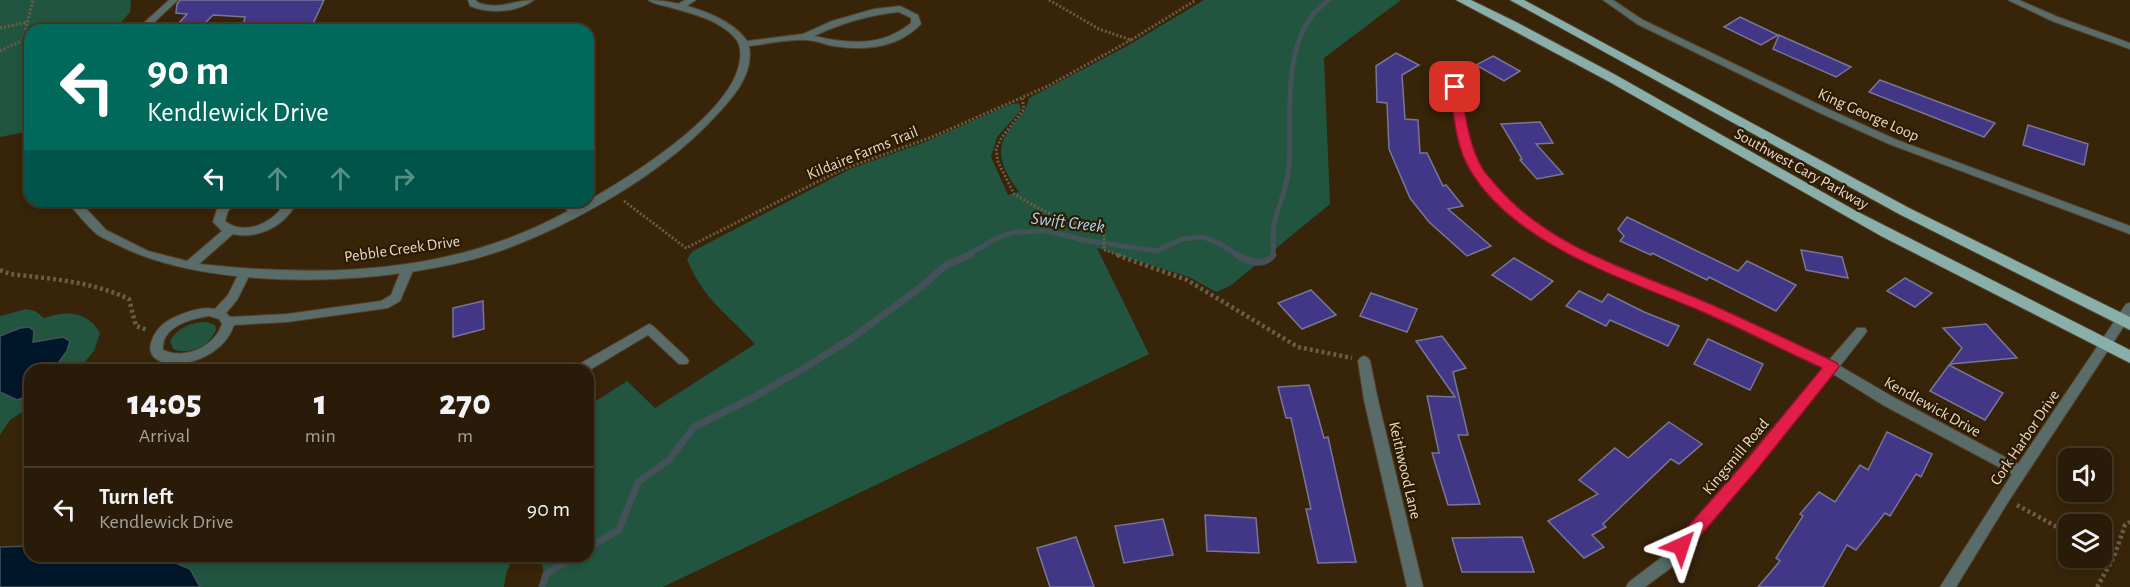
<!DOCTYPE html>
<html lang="en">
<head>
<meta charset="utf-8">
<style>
  :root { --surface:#291b07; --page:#352815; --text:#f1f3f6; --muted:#a5a19b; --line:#453928 }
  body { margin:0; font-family:"Alegreya Sans",sans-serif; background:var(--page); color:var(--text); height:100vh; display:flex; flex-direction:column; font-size:22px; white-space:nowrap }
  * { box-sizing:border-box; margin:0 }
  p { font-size:20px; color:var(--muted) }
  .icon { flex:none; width:33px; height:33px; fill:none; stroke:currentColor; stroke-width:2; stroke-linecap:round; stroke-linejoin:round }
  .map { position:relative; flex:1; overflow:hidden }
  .details { position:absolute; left:24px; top:364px; width:570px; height:198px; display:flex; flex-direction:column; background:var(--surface); border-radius:18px; box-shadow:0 3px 9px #0003,0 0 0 2px var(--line) }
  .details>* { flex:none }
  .top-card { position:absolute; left:24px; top:24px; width:570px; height:183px; border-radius:18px; box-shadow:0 3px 9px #0003,0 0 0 2px var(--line); background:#00695c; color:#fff; overflow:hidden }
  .tools { position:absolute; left:2058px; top:448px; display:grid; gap:12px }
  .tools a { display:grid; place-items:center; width:54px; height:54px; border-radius:12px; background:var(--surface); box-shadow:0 3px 9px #0003,0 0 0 2px var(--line); font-size:30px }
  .pin { position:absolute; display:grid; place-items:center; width:51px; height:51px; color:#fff; margin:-26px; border-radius:12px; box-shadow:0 3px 9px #0006 }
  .me { position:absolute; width:66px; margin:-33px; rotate:42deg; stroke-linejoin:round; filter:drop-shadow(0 0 4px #0008) }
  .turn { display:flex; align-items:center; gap:21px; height:126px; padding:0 24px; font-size:27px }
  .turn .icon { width:78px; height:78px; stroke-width:2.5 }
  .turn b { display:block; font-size:42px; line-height:51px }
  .lanes { display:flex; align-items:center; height:57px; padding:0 24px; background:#0003; justify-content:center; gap:30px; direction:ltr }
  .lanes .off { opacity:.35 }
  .eta { display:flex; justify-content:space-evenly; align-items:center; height:102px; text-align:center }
  .eta b { font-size:36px; font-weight:800; line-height:42px }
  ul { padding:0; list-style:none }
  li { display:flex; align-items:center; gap:18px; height:84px; padding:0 24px; border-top:2px solid var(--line) }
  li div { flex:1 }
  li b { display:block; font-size:22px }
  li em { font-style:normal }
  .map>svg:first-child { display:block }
  .green { fill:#215540 }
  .water { fill:#001729; stroke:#445159; stroke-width:1.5 }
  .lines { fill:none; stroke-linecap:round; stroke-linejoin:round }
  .stream-far1 { stroke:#445159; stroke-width:5 }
  .stream { stroke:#445159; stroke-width:7 }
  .building { fill:#423686; stroke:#777697; stroke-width:1.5 }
  .lane-casing { stroke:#534128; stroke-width:2 }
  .street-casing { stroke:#534128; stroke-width:2 }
  .primary-casing { stroke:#534128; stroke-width:2 }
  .path-far1 { stroke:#6c5c44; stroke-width:3; stroke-dasharray:2 2; stroke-linecap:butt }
  .path { stroke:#6c5c44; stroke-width:4.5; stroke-dasharray:3 3; stroke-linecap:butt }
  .lane { fill:#596c69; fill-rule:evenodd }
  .street { fill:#596c69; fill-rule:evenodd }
  .primary { fill:#89afaa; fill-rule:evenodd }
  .route { fill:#e11d48; stroke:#92132f; stroke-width:1.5 }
  .labels { text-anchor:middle; stroke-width:4.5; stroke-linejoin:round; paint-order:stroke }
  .street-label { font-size:16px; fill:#e4d8c8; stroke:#2d1b01 }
  .water-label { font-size:18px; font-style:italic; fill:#abd7f6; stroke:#2d1b01 }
</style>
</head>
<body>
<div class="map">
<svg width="2130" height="587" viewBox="0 0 2130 587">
  <rect width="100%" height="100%" fill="#372409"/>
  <g class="green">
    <polygon points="0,0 131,0 130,12 115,30 30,30 30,131 0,137"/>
    <path d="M1204,0H1401L1324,58L1330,204L1230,286L1216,292L1189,277L1097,248L1149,354L663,587H546L541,557L588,556V406L627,381L655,408L755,344C727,313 704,301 687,259L693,251L850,169L925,142L1011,104L1019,103L1021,110L997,137L991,157L1008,195L1019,192C1006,174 993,154 1007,133C1016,118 1025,115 1029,98L1127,46Z"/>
    <path d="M26,309L35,311L44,318C66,310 88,311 100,333L94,351L78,370H30V407L10,420L0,435V316Z"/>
    <path d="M206,322L215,325L216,329C211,346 188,356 173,349L170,341C177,328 191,322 206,322Z"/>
    <polygon points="282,362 278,370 205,370 206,369"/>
    <polygon points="260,556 513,557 506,574 504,587 200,587 190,569 161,557 188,557 216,562 258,560"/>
  </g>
  <g class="water">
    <polygon points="29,327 34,331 33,342 63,337 70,341 67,351 53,370 30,370 30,395 17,400 0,392 0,336 20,328"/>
    <polygon points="30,546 30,556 161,557 190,569 200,587 0,587 0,547"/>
  </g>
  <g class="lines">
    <g class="stream-far1">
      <polyline points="966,256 997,238 1014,232 1048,231 1084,240 1156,251 1182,239 1203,237 1218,243 1239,256"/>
      <path d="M1273,256C1274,245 1272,231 1275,220C1280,202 1287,186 1289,167C1293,115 1278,34 1329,0"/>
    </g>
    <g class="stream">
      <path d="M1237,255C1248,262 1264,267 1273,255"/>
      <polyline points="588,548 619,530 638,482 669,460 694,427 754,397 806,367 855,336 921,287 946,265 970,255"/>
      <polyline points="542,587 546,574 575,556"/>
    </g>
  </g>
  <g class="building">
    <polygon points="180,0 324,0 310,30 242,30 245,17 213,15 205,23 178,24 187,14 176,13 177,4"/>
    <polygon points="1740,17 1778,35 1761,45 1724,27"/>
    <polygon points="1779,35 1851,67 1836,77 1773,49"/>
    <polygon points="1396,53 1419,65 1402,75 1405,119 1418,120 1420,153 1427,153 1443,186 1446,185 1463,206 1448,209 1491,246 1467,256 1429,222 1410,198 1389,149 1387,103 1377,102 1376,66"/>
    <polygon points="1493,56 1520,71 1504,81 1476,65"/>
    <polygon points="1880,80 1944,104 1995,123 1984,137 1869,92"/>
    <polygon points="1540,122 1553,143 1536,144 1563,174 1537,179 1520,160 1522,159 1501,124"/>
    <polygon points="2028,125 2088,144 2084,165 2023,145"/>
    <polygon points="1627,217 1738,271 1747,261 1796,285 1776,311 1709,277 1707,280 1652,253 1651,255 1620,241 1624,236 1618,229"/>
    <polygon points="1801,250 1842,257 1848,278 1806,270"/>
    <polygon points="1514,258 1553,281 1531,300 1492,275"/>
    <polygon points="1905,278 1932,293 1915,307 1887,291"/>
    <polygon points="1311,290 1336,315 1302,329 1278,303"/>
    <polygon points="1579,291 1602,302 1608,294 1644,312 1679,326 1668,346 1610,320 1606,326 1566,306"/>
    <polygon points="1371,293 1417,309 1407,332 1360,316"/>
    <polygon points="483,301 484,329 453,337 453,308"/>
    <polygon points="1986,324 2017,358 1950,364 1962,348 1943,328"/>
    <polygon points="1442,336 1466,368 1453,372 1468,435 1458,435 1480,504 1448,505 1432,453 1439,453 1427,396 1455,397 1416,341"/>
    <polygon points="1708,339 1763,364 1750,390 1694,364"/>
    <polygon points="1949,365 2003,393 1985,420 1930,391"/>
    <polygon points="1309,385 1324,438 1328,437 1356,562 1318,563 1306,509 1311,509 1291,418 1286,418 1278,387"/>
    <polygon points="1669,422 1702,444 1679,464 1671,459 1603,524 1606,527 1592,535 1604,547 1584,558 1548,521 1598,494 1579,480 1615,448 1628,458"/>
    <polygon points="1887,432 1932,454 1921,477 1916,474 1890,516 1885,513 1856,550 1847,545 1823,587 1758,587 1780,561 1776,558 1803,516 1800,514 1819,492 1835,502 1860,465 1868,470"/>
    <polygon points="1205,515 1256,518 1259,553 1207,551"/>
    <polygon points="1163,519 1173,555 1124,563 1115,526"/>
    <polygon points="1076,537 1094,587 1050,587 1037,548"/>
    <polygon points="1522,537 1534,572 1462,572 1452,538"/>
  </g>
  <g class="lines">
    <defs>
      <g id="lane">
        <path d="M468,0H476L477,2C497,11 514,0 534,0C516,13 490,14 470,6Z"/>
        <polygon points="685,0 696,0 682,9 676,9 676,5"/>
        <path d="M408,264L414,268L400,301L388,308L287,322L234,325C219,371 138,376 152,340C156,329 164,322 175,317C186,312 202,306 215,309L228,295L240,271L244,270L250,274L237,300L226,313L230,317L287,314L381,301L391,295L402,268ZM209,316L219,319L222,324C214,347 185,360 163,350C161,327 190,319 209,316Z"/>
        <polygon points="649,324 653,326 687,358 689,361 687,364 679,364 648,335 588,371 573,370 574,367"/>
      </g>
      <g id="street">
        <polygon points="169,0 178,0 146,30 136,30"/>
        <path d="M648,0C677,0 730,15 747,41L803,34L832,21L874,9L900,6L918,15L921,24C898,48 864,51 833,46C824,44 814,40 805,40C788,39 767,44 749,46C755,77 728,103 709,123C657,177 567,228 497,252C397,286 213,294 118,245C112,242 104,239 98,235C87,226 76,212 67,201H79L106,230L148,251L187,261L222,231L213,222L217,209L226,201H239L228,211L225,221C244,237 277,222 285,201H297C287,225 258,240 233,234L199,264C326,278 454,274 568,211L558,201H571L577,207C622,182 734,115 740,59C741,52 740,43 735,38C720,20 690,13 669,7C662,5 653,4 648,0ZM899,12L911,18V23C882,47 849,44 814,36C842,23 868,15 899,12Z"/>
        <polygon points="1603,0 1613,0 1643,20 1828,109 1897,140 2130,226 2130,234 1889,144 1820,113 1637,24"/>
        <polygon points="2008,0 2019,0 2058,17 2130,43 2130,49 2052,21"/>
        <path d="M1455,83L1460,86C1464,114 1466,145 1482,169C1530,242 1622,266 1697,299C1742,318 1785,340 1829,360L1857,328H1865L1867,331L1865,334L1840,366L1893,397L2018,464L2126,304L2130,303V317L2008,502L1956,587H1940L2012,474L1883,405L1833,374L1714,519L1672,567L1645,587H1626L1629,582L1662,557L1704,511L1823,368C1779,347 1735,326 1691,306C1619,273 1536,252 1485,187C1480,181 1474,176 1471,169C1456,144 1454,114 1450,86Z"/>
        <polygon points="1364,356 1368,358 1370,361 1378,400 1423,587 1407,587 1364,400 1358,361 1360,358"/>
      </g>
      <g id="primary">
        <polygon points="1456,0 1471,0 1516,22 1614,74 1856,211 2130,350 2130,363 1881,236 1606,80"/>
        <polygon points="1510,0 1524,0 1909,208 2130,317 2130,330 1899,214"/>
      </g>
    </defs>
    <use href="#lane" class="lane-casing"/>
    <use href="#street" class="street-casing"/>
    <use href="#primary" class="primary-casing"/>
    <g class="path-far1">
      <polyline points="1049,0 1099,29 1131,40 1196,0"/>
      <polyline points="0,28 28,22"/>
      <polyline points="54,30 81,24 97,30"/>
      <polyline points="0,51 23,40 33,0"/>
      <polyline points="1022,98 1024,109 1002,137 996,149 998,162 1014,194 1042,210 1104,234 1104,250 1122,256"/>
      <polyline points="624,201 686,248 841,170 932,137 1048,86 1131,40"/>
    </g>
    <g class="path">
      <polyline points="1117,255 1187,280 1298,347 1352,358"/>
      <path d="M0,270L10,274C52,279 90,281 129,299L136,326L147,330"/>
      <polyline points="2017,505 2068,533"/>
      <polyline points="2102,550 2114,557"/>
      <polyline points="232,556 242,559 248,556"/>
      <polyline points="2097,587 2114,557 2125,525 2130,522"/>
    </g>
    <use href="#lane" class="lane"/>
    <use href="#street" class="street"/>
    <use href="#primary" class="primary"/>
  </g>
  <path class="route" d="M1455,83L1461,87C1465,114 1468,141 1481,166C1484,172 1490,178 1495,184C1550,250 1641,273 1717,307C1757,325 1797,344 1837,363L1839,367L1755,472L1687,551L1681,553L1675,551L1672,546L1675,541L1744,463L1822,368C1782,350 1743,329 1703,312C1626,279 1515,246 1470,170C1455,145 1454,115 1450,87Z"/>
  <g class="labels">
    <g class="street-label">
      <text transform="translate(1869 114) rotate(24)" y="6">King George Loop</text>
      <text transform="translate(862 152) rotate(-22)" y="6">Kildaire Farms Trail</text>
      <text transform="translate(1802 168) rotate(29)" y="6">Southwest Cary Parkway</text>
      <text transform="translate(402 248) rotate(-8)" y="6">Pebble Creek Drive</text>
      <text transform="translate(1933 406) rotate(29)" y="6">Kendlewick Drive</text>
      <text transform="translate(2024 437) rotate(-56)" y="6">Cork Harbor Drive</text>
      <text transform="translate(1735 456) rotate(-50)" y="6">Kingsmill Road</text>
      <text transform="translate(1406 470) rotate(77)" y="6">Keithwood Lane</text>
    </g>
    <g class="water-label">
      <text transform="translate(1068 222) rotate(7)" y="6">Swift Creek</text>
    </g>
  </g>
</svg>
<div class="tools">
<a><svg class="icon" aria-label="sound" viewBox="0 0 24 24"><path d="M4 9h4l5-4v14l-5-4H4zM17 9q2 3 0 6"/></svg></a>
<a><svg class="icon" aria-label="layers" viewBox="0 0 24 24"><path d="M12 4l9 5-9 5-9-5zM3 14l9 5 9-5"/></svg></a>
</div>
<div class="pin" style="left:1455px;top:87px;background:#d93025"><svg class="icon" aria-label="arrive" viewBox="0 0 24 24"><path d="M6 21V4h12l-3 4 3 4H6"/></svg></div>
<svg class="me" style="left:1681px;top:546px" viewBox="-20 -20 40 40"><path d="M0-17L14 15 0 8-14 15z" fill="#e11d48" stroke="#fff" stroke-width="4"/></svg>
<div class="top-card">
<div class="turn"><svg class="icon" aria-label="left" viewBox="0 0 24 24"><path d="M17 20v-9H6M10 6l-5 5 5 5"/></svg><div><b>90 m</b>Kendlewick Drive</div></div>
<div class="lanes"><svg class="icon" aria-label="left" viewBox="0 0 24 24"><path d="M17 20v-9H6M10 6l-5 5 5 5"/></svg><svg class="icon off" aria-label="ahead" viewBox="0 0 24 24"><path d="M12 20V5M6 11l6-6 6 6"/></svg><svg class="icon off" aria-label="ahead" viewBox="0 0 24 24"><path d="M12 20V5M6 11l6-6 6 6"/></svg><svg class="icon off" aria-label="right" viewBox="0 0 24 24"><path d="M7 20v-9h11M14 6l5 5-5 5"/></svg></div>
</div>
<section class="details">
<div class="eta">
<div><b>14:05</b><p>Arrival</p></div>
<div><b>1</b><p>min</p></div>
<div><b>270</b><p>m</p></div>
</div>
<ul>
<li><svg class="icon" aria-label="left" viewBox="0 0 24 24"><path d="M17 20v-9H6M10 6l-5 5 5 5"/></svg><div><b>Turn left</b><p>Kendlewick Drive</p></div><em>90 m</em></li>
</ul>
</section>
</div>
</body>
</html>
